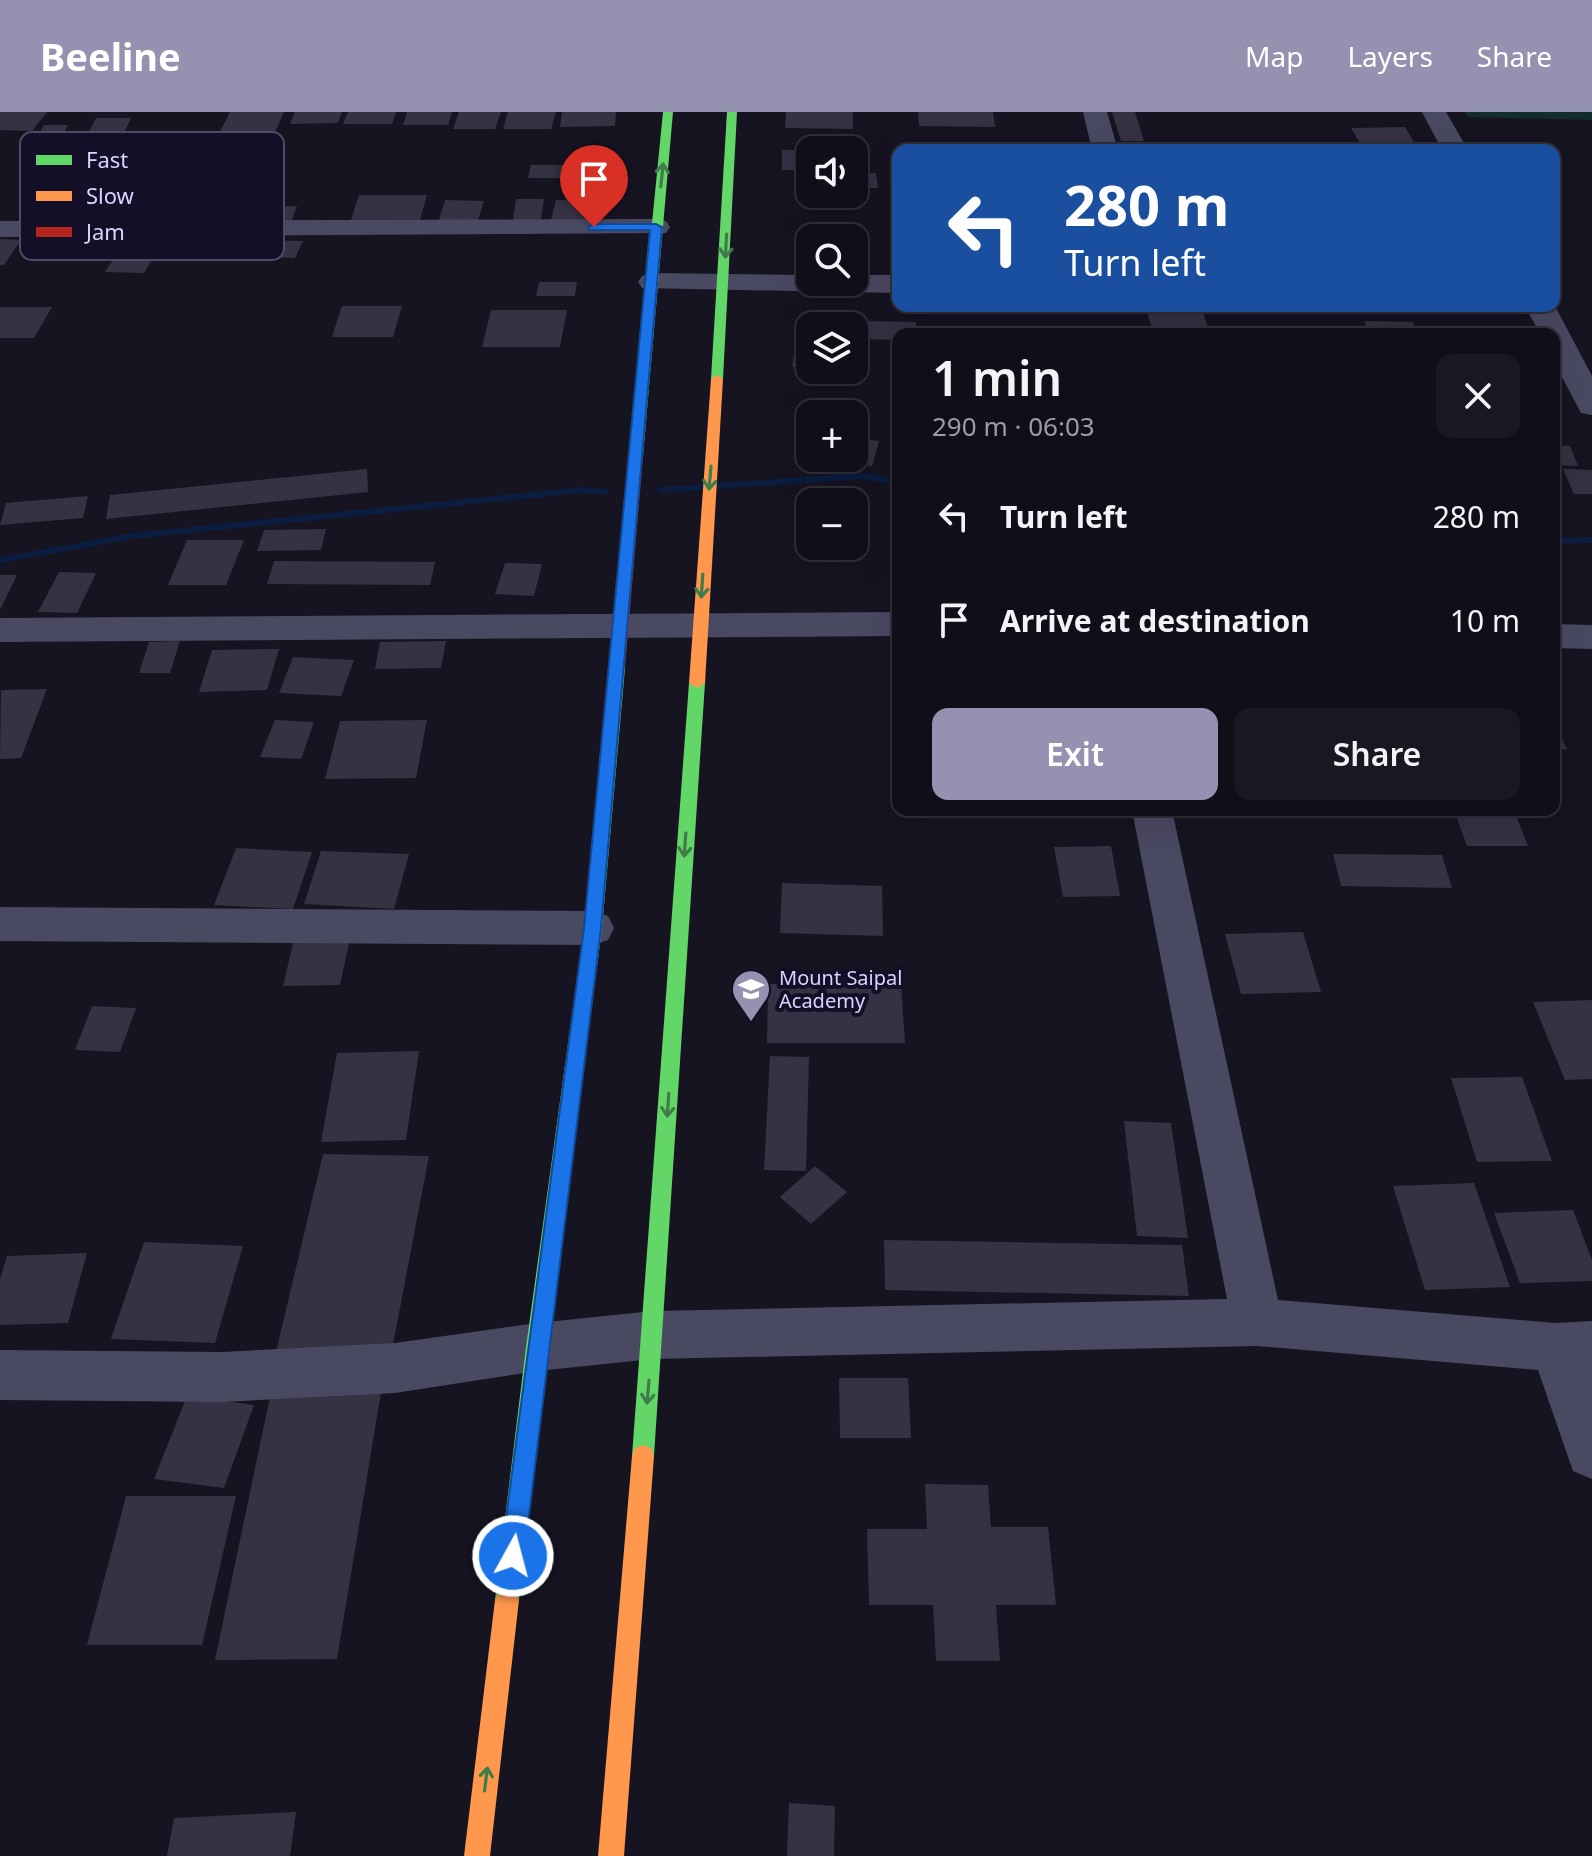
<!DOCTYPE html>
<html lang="en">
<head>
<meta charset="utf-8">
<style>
  :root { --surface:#100f19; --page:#191822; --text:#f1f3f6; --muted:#9c9ca2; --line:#302f38; --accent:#9591b1 }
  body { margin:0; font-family:"Noto Sans",sans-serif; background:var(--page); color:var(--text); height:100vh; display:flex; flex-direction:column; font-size:30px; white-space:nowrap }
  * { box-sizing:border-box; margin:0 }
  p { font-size:26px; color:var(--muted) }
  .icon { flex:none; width:44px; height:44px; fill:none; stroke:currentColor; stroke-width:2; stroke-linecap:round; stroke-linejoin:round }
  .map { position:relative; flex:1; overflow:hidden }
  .side { position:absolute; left:892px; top:216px; width:668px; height:488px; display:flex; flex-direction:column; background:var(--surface); border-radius:16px; box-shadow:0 8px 32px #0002,0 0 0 2px var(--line) }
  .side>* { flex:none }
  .top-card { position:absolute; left:892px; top:32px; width:668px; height:168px; border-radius:16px; box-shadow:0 8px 32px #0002,0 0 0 2px var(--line); background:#1a4fa0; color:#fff; overflow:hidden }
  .tools { position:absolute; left:796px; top:24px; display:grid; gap:16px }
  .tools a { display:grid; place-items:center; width:72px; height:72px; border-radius:16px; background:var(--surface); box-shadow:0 8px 32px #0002,0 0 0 2px var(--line); font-size:40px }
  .pin { position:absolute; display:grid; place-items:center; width:68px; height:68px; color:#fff; margin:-82px -34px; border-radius:50% 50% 50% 0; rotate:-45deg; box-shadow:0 0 8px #0007 }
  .pin .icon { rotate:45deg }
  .me { position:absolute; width:88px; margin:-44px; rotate:7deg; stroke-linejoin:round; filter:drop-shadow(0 0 6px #0008) }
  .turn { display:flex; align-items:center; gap:28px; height:168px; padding:0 40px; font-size:36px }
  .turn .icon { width:104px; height:104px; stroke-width:2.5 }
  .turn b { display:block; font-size:56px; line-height:68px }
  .round { display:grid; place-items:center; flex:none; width:84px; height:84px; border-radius:16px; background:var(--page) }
  .head { display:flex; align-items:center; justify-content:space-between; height:136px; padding:0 40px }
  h1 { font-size:48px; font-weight:600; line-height:60px }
  .cta { display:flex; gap:16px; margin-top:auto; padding:16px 40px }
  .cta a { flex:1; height:92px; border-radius:16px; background:var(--accent); color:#fff; font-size:32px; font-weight:600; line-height:92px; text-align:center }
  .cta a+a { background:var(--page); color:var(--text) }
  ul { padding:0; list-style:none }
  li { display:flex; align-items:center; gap:24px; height:104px; padding:0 40px }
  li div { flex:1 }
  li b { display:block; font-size:30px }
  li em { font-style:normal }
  header { display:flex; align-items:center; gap:48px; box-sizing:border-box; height:112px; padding:0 40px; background:var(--accent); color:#fff }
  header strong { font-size:38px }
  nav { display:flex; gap:44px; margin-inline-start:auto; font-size:28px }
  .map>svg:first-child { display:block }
  .green { fill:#132c2d }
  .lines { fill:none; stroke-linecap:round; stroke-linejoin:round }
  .stream { fill:#0b1e41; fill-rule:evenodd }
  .building { fill:#343243 }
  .street { fill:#4a4962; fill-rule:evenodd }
  .fast { fill:#63d668; fill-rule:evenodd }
  .slow { fill:#ff974d; fill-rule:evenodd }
  .jam { fill:#b3261e; fill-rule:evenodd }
  .oneway { stroke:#3f7c4a }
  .route { fill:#1a73e8; stroke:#114b97; stroke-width:2 }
  .labels { text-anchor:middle; stroke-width:8; stroke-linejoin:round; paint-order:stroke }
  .poi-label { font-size:20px; fill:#d9d4ff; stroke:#130f26; text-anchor:start }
  .key { fill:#130f26; stroke:#4e4a67; stroke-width:2 }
  .key-label { font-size:22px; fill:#d9d4ff }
</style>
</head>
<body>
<header>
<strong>Beeline</strong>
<nav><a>Map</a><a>Layers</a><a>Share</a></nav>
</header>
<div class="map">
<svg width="1592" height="1744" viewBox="0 0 1592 1744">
  <rect width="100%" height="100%" fill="#161421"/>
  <polygon class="green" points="1465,0 1592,0 1592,8 1469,5"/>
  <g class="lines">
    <g class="stream">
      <polygon points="862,361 898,367 898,373 862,367 661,381 656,378 661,375"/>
      <polygon points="581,375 605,377 610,380 605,383 581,381 133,427 0,451 0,445 133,421"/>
      <polygon points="1592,425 1592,431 1554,432 1554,426"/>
    </g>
  </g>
  <g class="building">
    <polygon points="0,0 47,0 32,19 0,18"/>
    <polygon points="230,0 284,0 275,21 219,22"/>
    <polygon points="295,0 342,0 338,11 290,12"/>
    <polygon points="348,0 396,0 392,12 343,12"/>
    <polygon points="407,0 452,0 448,13 403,13"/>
    <polygon points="459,0 501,0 495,17 453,17"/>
    <polygon points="508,0 556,0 551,17 503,17"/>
    <polygon points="562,0 616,0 615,14 560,15"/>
    <polygon points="786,0 853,0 853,17 785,16"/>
    <polygon points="918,0 993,0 995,15 919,14"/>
    <polygon points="1112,0 1135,0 1144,29 1121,29"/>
    <polygon points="96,6 131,6 124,21 88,22"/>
    <polygon points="44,13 68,13 58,31 33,31"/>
    <polygon points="1405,15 1415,32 1361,33 1351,16"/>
    <polygon points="1267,33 1297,33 1300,38 1269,38"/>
    <rect x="782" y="38" width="28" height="20"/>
    <polygon points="854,38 861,38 862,58 854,58"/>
    <polygon points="531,53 599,53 597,66 528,66"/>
    <polygon points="854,61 876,61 878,76 854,76"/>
    <polygon points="359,83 427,83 420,108 351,108"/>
    <polygon points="516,87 544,87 541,108 513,108"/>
    <polygon points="445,88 484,89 478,108 439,108"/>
    <polygon points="556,88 603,89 599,109 551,108"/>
    <polygon points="297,94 291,111 252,111 259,95"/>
    <polygon points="0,127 21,128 4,153 0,153"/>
    <polygon points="262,128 303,129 295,146 254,145"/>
    <polygon points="116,143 154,144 144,161 105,160"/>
    <polygon points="539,170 577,170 575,184 536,184"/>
    <polygon points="342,194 402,194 393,225 332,225"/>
    <polygon points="1145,194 1201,194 1210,222 1154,222"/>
    <polygon points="0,195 52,195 34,226 0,226"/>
    <polygon points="491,198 567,198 560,235 482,235"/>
    <polygon points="861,209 916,210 916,222 898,222 898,228 861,227"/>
    <polygon points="1364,209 1413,210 1417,222 1369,222"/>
    <polygon points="796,229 810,230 810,256 792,255"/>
    <polygon points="854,326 879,329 872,354 823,348 854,346"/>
    <polygon points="1554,334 1570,334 1578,354 1554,353"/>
    <polygon points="367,357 368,380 106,407 110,383"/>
    <polygon points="1563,357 1592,358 1592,382 1574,382"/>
    <polygon points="88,384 83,406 0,413 6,391"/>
    <polygon points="326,417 321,438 257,439 264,418"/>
    <polygon points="187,428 244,428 226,473 168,473"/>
    <polygon points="274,449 435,450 430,473 267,472"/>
    <polygon points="505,451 542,452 534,484 495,482"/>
    <polygon points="59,460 96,461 77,501 38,500"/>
    <polygon points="0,463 17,463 0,498"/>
    <polygon points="180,529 170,561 139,561 149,530"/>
    <polygon points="446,529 441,556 375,557 380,530"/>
    <polygon points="279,537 267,578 199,580 212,538"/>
    <polygon points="293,545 354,548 341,584 279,581"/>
    <polygon points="47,577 21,646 0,647 1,578"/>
    <polygon points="275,608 314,610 301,647 260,645"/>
    <polygon points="427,608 416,666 325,667 340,609"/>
    <polygon points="1554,611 1567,637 1554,638"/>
    <polygon points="1454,698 1514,698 1528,734 1467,734"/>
    <polygon points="1111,734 1120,784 1063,785 1054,735"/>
    <polygon points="236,736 312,740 293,797 214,793"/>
    <polygon points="321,739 409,742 394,797 304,792"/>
    <polygon points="1333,742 1442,743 1452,776 1341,774"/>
    <polygon points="782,771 882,774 883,824 780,821"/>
    <polygon points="1303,820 1321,880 1241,882 1225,822"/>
    <polygon points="351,822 340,873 283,874 295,823"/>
    <polygon points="768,872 901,872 905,931 767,931"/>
    <polygon points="1592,888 1592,967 1565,968 1533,890"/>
    <polygon points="92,894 136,896 120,940 75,938"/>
    <polygon points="419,939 406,1028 321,1030 337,941"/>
    <polygon points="770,944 809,945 806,1059 764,1058"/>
    <polygon points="1522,965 1552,1049 1477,1050 1451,966"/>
    <polygon points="1124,1009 1171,1011 1188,1126 1137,1124"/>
    <polygon points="323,1042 429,1044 391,1243 276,1240"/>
    <polygon points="815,1054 847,1080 811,1112 780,1085"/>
    <polygon points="1474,1071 1510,1175 1425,1178 1393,1074"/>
    <polygon points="1573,1098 1592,1148 1592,1169 1520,1171 1494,1101"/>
    <polygon points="884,1128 1182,1133 1189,1184 885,1178"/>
    <polygon points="144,1130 243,1134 215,1231 111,1227"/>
    <polygon points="87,1141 68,1211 0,1213 0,1167 7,1144"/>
    <polygon points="839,1266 908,1266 911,1326 840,1326"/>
    <polygon points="271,1280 381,1280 337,1547 215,1548"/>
    <polygon points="187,1284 254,1293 224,1376 154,1367"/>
    <polygon points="925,1372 988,1373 991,1415 1048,1415 1056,1493 996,1493 1000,1549 936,1549 933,1493 869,1493 867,1417 927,1417"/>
    <polygon points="126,1384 236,1384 202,1533 87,1533"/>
    <polygon points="789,1691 835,1694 834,1744 787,1744"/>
    <polygon points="296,1700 290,1744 167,1744 174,1706"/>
  </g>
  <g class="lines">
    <g class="street">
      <polygon points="1083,0 1107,0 1118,38 1092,38"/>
      <polygon points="1422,0 1446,0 1468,38 1442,38"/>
      <polygon points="656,107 666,109 670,115 666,121 0,125 0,109"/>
      <polygon points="652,161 810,163 810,170 854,170 854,163 898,163 898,181 642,176 638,170 642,164"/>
      <polygon points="1525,194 1555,194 1592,264 1592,303 1581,301 1554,250 1554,222 1540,222"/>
      <polygon points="898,500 898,524 0,530 0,506"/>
      <polygon points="1554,512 1592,513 1592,537 1554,536"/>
      <polygon points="1132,698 1172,698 1278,1188 1556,1211 1592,1209 1592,1367 1573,1359 1538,1258 1257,1234 653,1247 537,1259 395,1281 222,1290 0,1288 0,1238 222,1240 395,1231 537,1211 653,1199 1227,1187"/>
      <polygon points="0,795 593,799 608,804 614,816 608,828 593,833 0,829"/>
    </g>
    <g class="fast">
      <polygon points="663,0 673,0 643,344 636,348 629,344"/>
      <polygon points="727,0 737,0 723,267 717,271 711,267"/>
      <polygon points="617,551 625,556 602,816 548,1235 519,1488 515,1496 507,1500 499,1496 495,1488 526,1235 584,816 609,556"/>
      <polygon points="697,566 705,571 654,1344 651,1352 643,1355 635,1352 632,1344 689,571"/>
    </g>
    <g class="slow">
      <polygon points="717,263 723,267 705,571 697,576 689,571 711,267"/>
      <polygon points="643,1333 651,1336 654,1344 624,1744 598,1744 632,1344 635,1336"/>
      <polygon points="507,1476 515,1480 519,1488 490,1744 464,1744 495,1488 499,1480"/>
    </g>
    <polygon class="jam" points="636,340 643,344 625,556 617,561 609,556 629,344"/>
  </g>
  <defs><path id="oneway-shaft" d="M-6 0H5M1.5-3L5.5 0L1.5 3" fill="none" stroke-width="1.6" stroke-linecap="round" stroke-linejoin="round" transform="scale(2)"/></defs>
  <g class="oneway">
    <use href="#oneway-shaft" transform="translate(662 63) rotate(-84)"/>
    <use href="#oneway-shaft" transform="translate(726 134) rotate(93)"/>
    <use href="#oneway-shaft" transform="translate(710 366) rotate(95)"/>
    <use href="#oneway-shaft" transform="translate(702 474) rotate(94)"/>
    <use href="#oneway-shaft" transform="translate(685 733) rotate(94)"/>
    <use href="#oneway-shaft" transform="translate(668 993) rotate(94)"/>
    <use href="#oneway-shaft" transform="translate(648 1280) rotate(95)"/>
    <use href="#oneway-shaft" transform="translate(486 1667) rotate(-83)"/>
  </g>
  <polygon class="route" points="594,112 656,112 662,115 601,816 524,1444 521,1453 513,1456 504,1453 501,1444 584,816 650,118 590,118 588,115"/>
  <defs>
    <symbol id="school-pin" viewBox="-11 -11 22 30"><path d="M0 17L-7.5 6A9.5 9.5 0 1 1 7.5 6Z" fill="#9591b1" stroke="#130f26"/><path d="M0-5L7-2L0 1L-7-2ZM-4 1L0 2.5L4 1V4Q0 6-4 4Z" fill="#fff"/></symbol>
  </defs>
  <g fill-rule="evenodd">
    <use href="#school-pin" x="729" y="855" width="44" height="60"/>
  </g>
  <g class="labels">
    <g class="poi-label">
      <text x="779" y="873">Mount Saipal<tspan x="779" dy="23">Academy</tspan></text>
    </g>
  </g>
  <rect x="20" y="20" width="264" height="128" rx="12" class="key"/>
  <rect x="36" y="43" width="36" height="10" fill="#63d668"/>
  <rect x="36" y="79" width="36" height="10" fill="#ff974d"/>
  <rect x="36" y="115" width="36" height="10" fill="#b3261e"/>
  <g class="key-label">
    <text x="86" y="56">Fast</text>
    <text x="86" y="92">Slow</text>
    <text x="86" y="128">Jam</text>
  </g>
</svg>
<div class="tools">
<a><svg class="icon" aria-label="sound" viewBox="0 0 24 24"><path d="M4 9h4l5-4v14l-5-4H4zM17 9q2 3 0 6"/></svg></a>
<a><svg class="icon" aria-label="search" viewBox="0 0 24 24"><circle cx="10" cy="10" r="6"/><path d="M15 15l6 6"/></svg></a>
<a><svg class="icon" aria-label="layers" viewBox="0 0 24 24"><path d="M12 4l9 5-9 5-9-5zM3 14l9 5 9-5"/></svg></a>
<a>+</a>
<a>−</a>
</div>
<div class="pin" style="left:594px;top:115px;background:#d93025"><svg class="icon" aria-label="arrive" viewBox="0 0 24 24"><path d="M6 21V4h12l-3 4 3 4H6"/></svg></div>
<svg class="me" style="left:513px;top:1444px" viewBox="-20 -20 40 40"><circle r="17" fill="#1a73e8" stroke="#fff" stroke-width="3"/><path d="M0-11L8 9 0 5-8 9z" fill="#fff"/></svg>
<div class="top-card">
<div class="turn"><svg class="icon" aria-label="left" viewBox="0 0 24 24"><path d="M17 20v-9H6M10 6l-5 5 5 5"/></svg><div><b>280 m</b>Turn left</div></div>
</div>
<section class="side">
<div class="head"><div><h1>1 min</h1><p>290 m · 06:03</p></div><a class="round"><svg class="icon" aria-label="close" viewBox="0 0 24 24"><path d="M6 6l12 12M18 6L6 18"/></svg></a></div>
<ul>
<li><svg class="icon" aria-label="left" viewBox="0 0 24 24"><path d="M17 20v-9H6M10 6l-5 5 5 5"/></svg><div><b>Turn left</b></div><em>280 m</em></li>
<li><svg class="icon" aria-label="arrive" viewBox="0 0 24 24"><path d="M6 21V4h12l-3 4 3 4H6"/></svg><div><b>Arrive at destination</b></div><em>10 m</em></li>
</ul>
<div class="cta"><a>Exit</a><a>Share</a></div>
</section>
</div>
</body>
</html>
